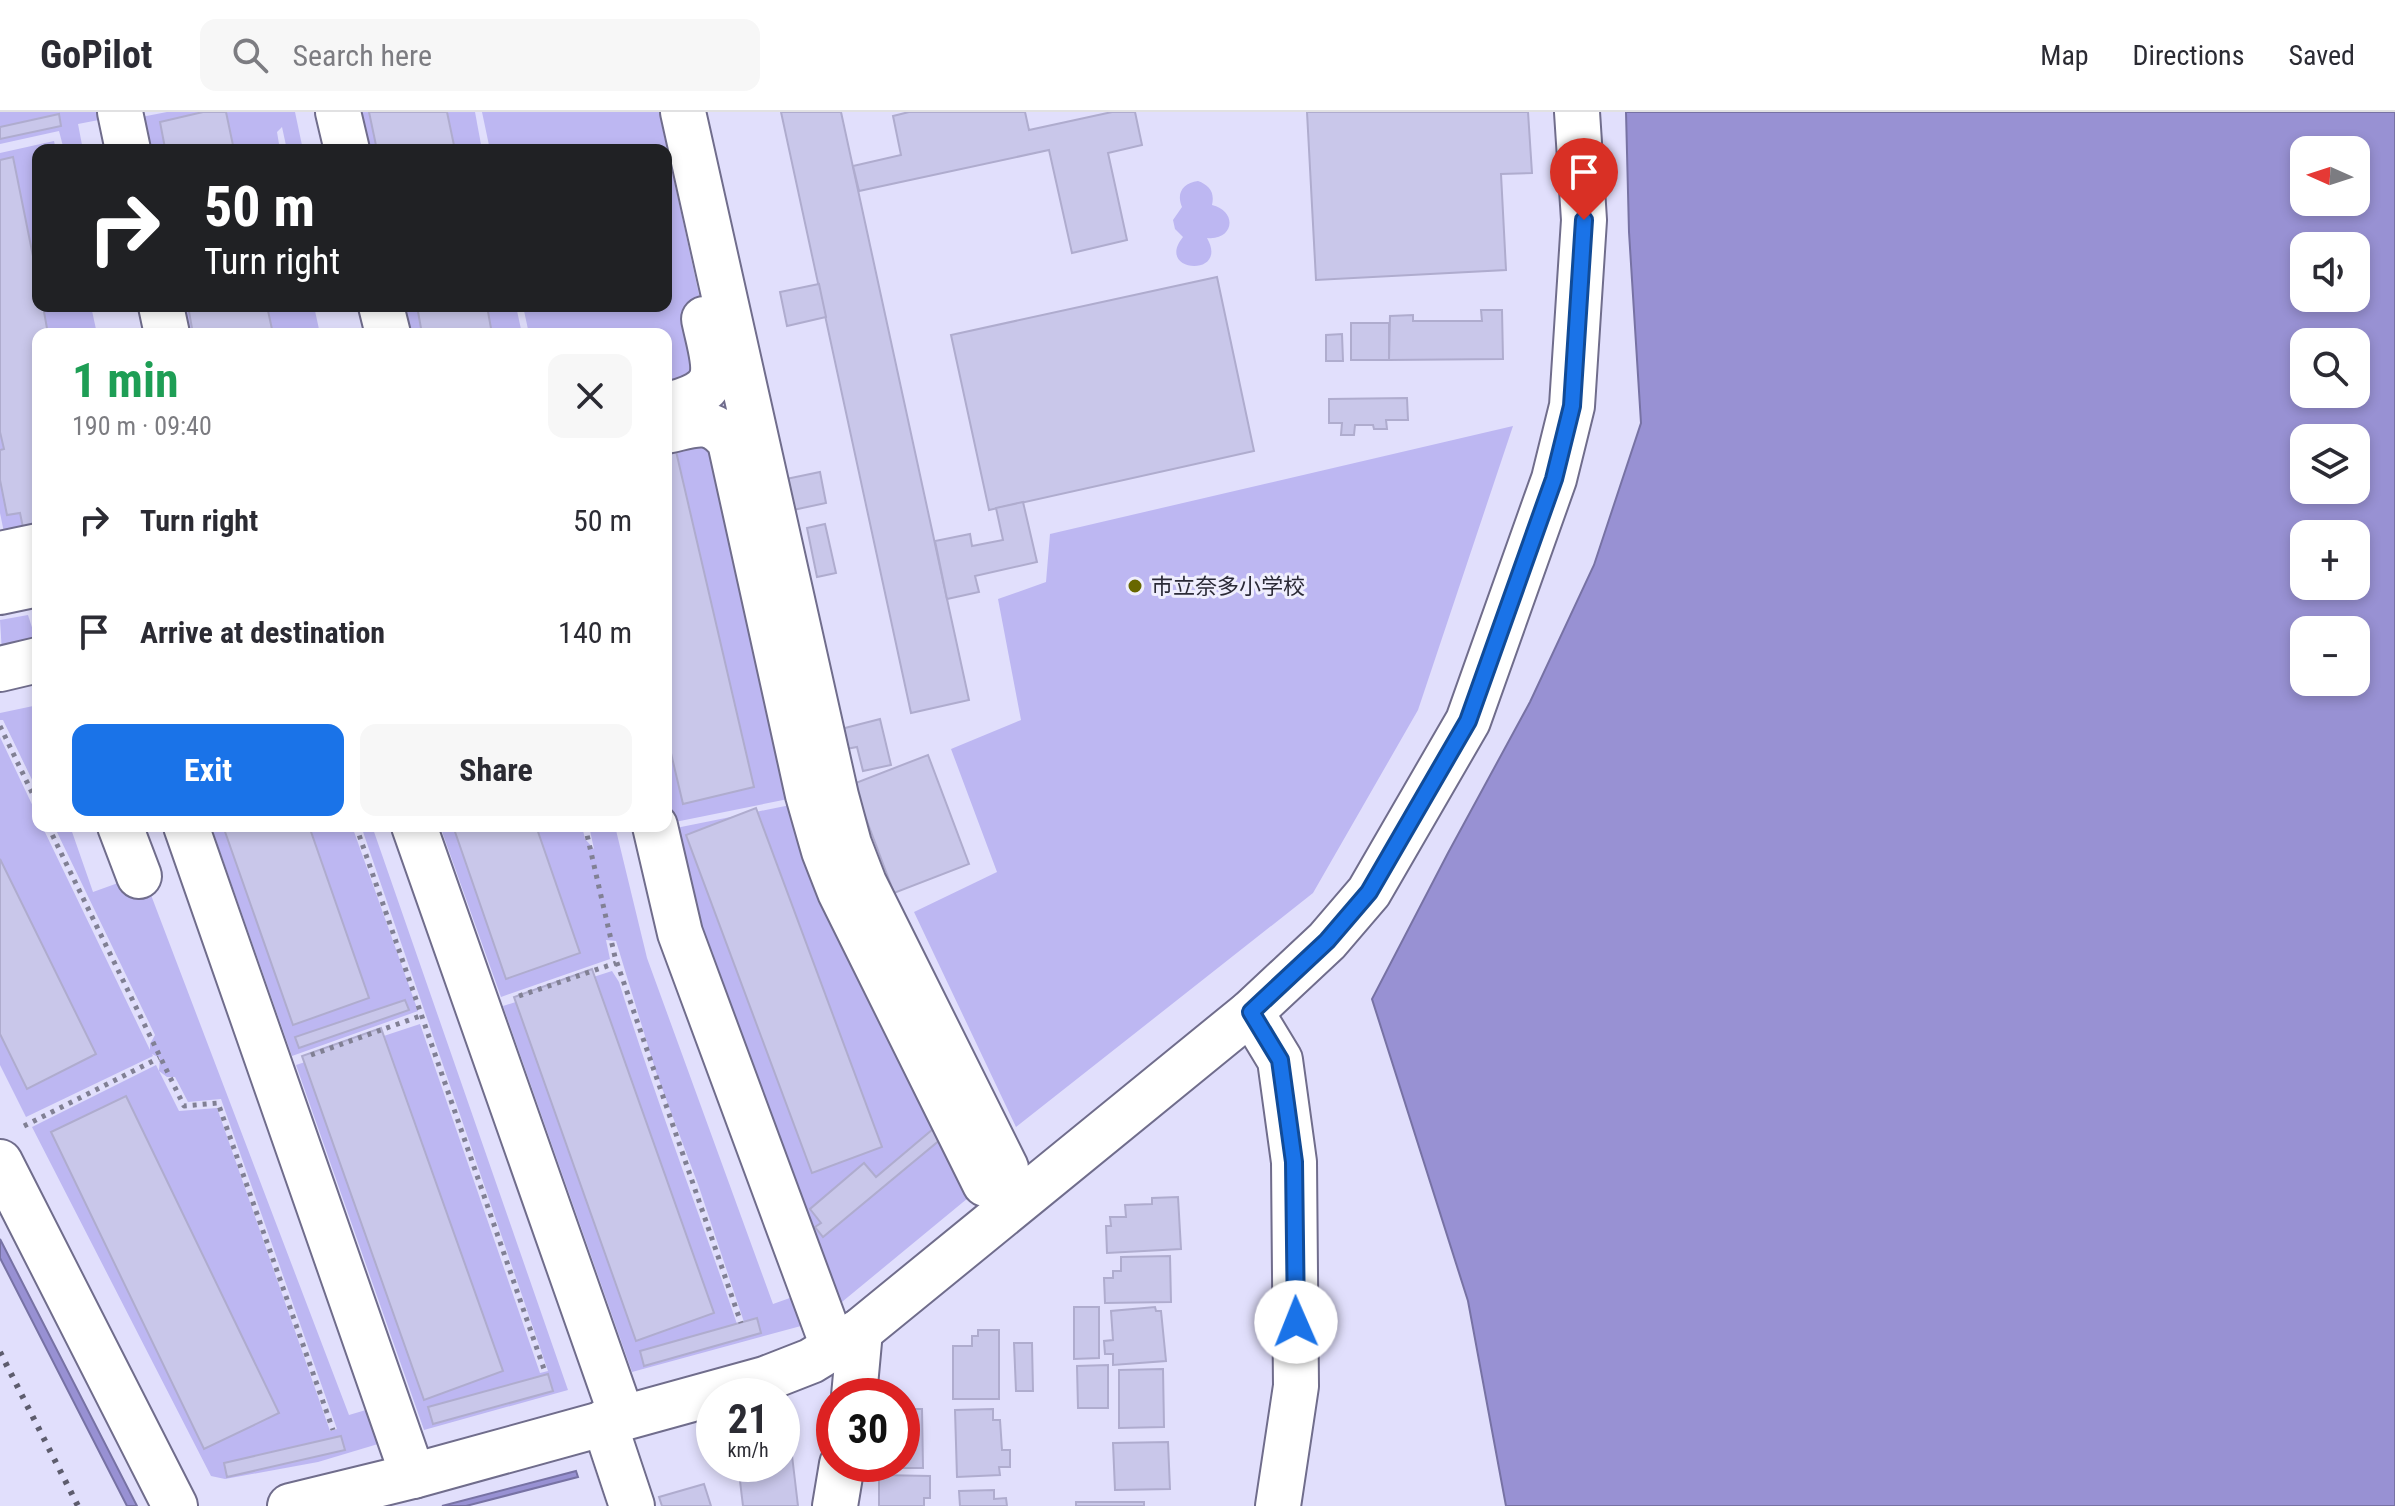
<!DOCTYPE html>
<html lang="en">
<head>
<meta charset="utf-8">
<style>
  :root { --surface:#fff; --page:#f7f7f7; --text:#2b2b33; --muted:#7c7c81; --line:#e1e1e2; --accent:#1a73e8 }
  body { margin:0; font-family:"Roboto Condensed","Noto Sans JP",sans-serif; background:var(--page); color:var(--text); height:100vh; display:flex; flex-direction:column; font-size:30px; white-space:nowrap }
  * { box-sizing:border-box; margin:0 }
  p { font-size:26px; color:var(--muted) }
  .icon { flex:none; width:44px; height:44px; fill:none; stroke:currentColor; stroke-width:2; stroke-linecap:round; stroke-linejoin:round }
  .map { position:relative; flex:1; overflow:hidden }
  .details { position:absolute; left:32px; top:216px; width:640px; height:504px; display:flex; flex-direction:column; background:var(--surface); border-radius:16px; box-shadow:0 4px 12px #0003 }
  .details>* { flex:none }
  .banner { position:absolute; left:32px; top:32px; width:640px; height:168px; border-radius:16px; box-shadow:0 4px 12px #0003; background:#202124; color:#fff; overflow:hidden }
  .needle { width:52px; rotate:273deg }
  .buttons { position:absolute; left:2290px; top:24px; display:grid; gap:16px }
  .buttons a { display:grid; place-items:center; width:80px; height:80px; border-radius:16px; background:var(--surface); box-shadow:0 4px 12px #0003; font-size:40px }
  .speed { position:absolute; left:696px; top:1266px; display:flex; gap:16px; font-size:40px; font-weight:700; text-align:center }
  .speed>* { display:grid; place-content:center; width:104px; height:104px; border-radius:50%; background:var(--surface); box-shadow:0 4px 12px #0003; line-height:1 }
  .speed small { font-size:20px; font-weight:400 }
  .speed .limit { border:12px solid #d22; background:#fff; color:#111 }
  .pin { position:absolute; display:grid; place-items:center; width:68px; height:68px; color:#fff; margin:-82px -34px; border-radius:50% 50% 50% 0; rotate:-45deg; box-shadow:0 0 8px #0007 }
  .pin .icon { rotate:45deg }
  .me { position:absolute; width:88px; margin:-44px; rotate:359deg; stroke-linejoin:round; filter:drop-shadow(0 0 6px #0008) }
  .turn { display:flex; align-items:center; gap:28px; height:168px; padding:0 40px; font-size:36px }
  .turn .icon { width:104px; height:104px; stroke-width:2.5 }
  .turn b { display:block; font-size:56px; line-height:68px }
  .round { display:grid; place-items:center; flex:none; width:84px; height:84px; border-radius:16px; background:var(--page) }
  .summary { display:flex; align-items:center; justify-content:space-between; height:136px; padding:0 40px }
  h1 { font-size:48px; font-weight:700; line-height:60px; color:#1e9e55 }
  .primary-button { display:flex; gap:16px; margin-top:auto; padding:16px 40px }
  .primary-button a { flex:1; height:92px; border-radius:16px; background:var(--accent); color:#fff; font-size:32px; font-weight:700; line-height:92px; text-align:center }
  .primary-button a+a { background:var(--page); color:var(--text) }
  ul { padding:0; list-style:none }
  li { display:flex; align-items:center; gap:24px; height:112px; padding:0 40px }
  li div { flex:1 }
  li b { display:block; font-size:30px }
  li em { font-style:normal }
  header { display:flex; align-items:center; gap:48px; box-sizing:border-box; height:112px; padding:0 40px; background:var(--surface); border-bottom:2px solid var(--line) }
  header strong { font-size:38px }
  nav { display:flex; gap:44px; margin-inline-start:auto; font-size:28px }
  .search { width:560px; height:72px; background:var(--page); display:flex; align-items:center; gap:20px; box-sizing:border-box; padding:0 28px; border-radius:16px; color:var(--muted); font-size:30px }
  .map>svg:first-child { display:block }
  .green { fill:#bdb7f2; fill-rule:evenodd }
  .water { fill:#9891d3; stroke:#7772a4; stroke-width:2; fill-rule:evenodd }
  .building { fill:#c9c7ea; stroke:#afacce; stroke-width:2 }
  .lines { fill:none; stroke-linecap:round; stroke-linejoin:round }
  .minor-casing { stroke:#706d8c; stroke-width:48 }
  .path { stroke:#818094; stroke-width:5; stroke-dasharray:4 6; stroke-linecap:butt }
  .minor { stroke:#fff; stroke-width:44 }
  .rail { stroke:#5d5c6d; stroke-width:6; stroke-dasharray:4 8; stroke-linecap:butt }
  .route-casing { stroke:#114b97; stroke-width:20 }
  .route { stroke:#1a73e8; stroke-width:14 }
  .poi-dot { fill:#686700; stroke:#efeefd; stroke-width:3 }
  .labels { text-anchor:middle; stroke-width:6; stroke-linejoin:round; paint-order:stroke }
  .poi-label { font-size:22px; fill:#2b2a37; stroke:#efeefd; text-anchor:start }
</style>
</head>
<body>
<header>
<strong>GoPilot</strong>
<div class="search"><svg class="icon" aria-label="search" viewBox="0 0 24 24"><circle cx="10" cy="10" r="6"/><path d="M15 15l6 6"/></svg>Search here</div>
<nav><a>Map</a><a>Directions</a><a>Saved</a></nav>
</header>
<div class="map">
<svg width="2395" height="1394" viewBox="0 0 2395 1394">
  <rect width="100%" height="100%" fill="#e1dffc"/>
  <g class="green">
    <polygon points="0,0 108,0 109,6 78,12 83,38 64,38 59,19 0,32"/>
    <polygon points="167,0 295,0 303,38 287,38 282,15 277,20 280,38 138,38 131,7"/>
    <polygon points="351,0 475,0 482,38 359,38"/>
    <polygon points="482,0 659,0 714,251 666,293 666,222 529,222 523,194 666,194 666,38 490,38"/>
    <polygon points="54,29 56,38 38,38 38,194 91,194 97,222 38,222 38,434 8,440 0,401 0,41"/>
    <path d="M1198,69C1209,73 1215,80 1212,93C1238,99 1234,129 1207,126C1230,166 1154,161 1183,125L1175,117L1173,108L1182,95C1176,81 1183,71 1198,69Z"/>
    <polygon points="171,194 314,194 320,222 178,222"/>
    <polygon points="394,194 516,194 522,222 400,222"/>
    <polygon points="709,312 808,683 675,710 666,669 666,319"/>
    <polygon points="1513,314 1418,598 1313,781 1016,1015 914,800 997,760 951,637 1021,608 998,487 1046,470 1050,422"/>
    <polygon points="28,503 37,531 2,541 0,508"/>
    <polygon points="38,593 38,608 34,610 38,620 38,680 3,608 0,608 0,601"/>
    <path d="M0,625L38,705V714H42L150,938V932L155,923L54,714H70L93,780L143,762L349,1303L376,1295L388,1329L318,1350L225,1367L211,1364L32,1015L156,953L159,959L160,946L152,942L153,944L26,1005L0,953ZM159,959L167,965H175L188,990L221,987L337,1317L330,1319L217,996L179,999Z"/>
    <polygon points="810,689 985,1072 831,1199 813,1139 819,1129 700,818 676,716"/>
    <polygon points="211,714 352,714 418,899 292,944"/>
    <polygon points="361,714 372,714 568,1278 424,1318 296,953 420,912 540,1261 548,1259"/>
    <path d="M440,714H582L585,727L594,737L589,714H615L647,846L773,1192L801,1182L812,1211L632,1260L503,894L612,859L619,870C655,985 698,1098 737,1212L744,1210L699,1075L656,960L616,829L606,828L610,847L501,885Z"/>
  </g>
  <g class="water">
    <path d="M1626,0H2395V1394H1506L1468,1189L1372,887L1448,741L1530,590L1594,453L1641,311L1629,120ZM2304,38H2356V90H2304ZM2304,134H2356V186H2304ZM2304,230H2356V282H2304ZM2304,326H2356V378H2304ZM2304,422H2356V474H2304ZM2304,518H2356V570H2304Z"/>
    <polygon points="0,1127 137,1394 127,1394 0,1146"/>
    <polygon points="576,1359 578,1365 466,1394 442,1394"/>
  </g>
  <g class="building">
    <polygon points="203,0 226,0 234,38 158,38 165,36 160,10"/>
    <polygon points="369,0 447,0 455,38 377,38"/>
    <polygon points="781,0 841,0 969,588 911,601"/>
    <polygon points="909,0 1025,0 1029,18 1112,0 1135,0 1142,33 1108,41 1127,128 1072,141 1049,38 859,79 853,54 901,43 893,4"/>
    <polygon points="1307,0 1528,0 1532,61 1501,62 1506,158 1316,168"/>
    <polygon points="59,2 61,14 0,27 0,15"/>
    <polygon points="13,45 38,169 38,194 43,194 48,222 38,222 38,433 27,435 20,401 7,403 0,368 0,338 4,337 0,320 0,48"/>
    <polygon points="1217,165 1254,339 989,398 951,223"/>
    <polygon points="819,172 826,205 787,214 780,180"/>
    <polygon points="188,194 267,194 273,222 193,222"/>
    <polygon points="417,194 487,194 492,222 422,222"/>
    <polygon points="1481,198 1502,198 1503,247 1389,248 1390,204 1413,203 1413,209 1482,209"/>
    <rect x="1351" y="211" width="38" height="37"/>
    <polygon points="1342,222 1343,249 1326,249 1326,223"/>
    <polygon points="1407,286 1408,308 1386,308 1387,317 1374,317 1373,313 1355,313 1354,323 1341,323 1342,311 1329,311 1329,287"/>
    <polygon points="672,322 754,675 683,692 666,620 666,324"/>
    <polygon points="820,360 826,391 793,398 786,367"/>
    <polygon points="1023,390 1037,450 975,464 979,480 947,487 935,429 970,422 972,434 1003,428 996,396"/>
    <polygon points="825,412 836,461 817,465 807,416"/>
    <polygon points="880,607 891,653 863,659 857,635 846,637 841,617"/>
    <polygon points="928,643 969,752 894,781 853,672"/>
    <polygon points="756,696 882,1035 812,1061 686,723"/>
    <polygon points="223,714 309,714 369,886 293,913"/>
    <polygon points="453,714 536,714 580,841 506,867"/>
    <polygon points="0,747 96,942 27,977 0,922"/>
    <polygon points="592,857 714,1201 636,1229 514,885"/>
    <polygon points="405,888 409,898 299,936 295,925"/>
    <polygon points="381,916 503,1259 424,1288 302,944"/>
    <polygon points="126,984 279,1301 204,1337 51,1020"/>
    <polygon points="939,1012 947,1022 823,1125 815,1115 821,1111 810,1097 864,1051 876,1065"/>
    <polygon points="1178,1085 1181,1137 1107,1141 1106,1114 1111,1114 1110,1105 1126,1105 1125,1093 1152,1092 1152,1086"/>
    <polygon points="1170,1144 1171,1190 1105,1191 1104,1166 1113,1166 1113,1159 1121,1159 1121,1145"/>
    <polygon points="1074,1195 1099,1195 1099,1246 1074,1247"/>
    <polygon points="1155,1195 1156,1199 1161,1199 1166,1249 1113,1253 1113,1242 1105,1242 1104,1229 1113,1228 1111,1199"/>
    <polygon points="757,1206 761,1221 644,1254 640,1239"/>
    <polygon points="978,1218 999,1218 999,1287 953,1287 953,1234 972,1234 972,1224 978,1224"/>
    <polygon points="1014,1231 1032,1231 1033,1279 1016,1279"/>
    <polygon points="1108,1253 1108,1296 1078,1296 1077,1254"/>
    <polygon points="1163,1257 1164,1315 1119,1316 1119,1258"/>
    <polygon points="548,1262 553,1279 433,1312 428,1295"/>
    <polygon points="902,1297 922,1297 923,1356 890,1356 891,1353 878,1353 902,1352"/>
    <polygon points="993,1297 993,1308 1000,1308 1002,1338 1010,1338 1010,1355 999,1355 1000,1363 957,1365 955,1298"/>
    <polygon points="341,1324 345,1338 227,1365 224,1351"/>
    <polygon points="1168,1330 1170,1377 1115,1378 1113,1331"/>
    <polygon points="791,1335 798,1394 743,1394 738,1352 782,1352 782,1337"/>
    <polygon points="879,1363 930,1364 930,1386 924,1386 924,1394 879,1394"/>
    <polygon points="704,1372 711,1394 662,1394 659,1385"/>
    <polygon points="994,1378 994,1387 1006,1386 1007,1394 960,1394 959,1379"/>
    <rect x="1076" y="1390" width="68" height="4"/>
  </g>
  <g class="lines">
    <defs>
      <g id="minor">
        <polyline points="120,0 128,38"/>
        <polyline points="338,0 347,38"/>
        <polyline points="161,194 167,222"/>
        <polyline points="381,194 388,222"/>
        <path d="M666,293C728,279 715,258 704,207"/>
        <path d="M666,319C695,313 710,304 730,330L808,683L824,739L840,780L985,1072L1006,1056L864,771L849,732L836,684L683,0"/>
        <polyline points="0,442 38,434"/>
        <polyline points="0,480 38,472"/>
        <polyline points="0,557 38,548"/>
        <polyline points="120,714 139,764"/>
        <polyline points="186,714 413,1364"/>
        <polyline points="414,714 622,1305"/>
        <polyline points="655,714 680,821 834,1237"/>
        <polyline points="1251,900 1280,948 1294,1050 1296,1274 1278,1394"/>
        <polyline points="0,1050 175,1394"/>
        <polyline points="854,1284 860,1219"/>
        <polyline points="604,1310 632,1394"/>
        <polyline points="290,1394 413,1364 765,1267 811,1249 860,1219 1251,900 1327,829 1369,780 1468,609 1554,367 1572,294 1584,108 1577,0"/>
        <polyline points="835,1394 842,1352"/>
      </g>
    </defs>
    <use href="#minor" class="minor-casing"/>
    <g class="path">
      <polyline points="0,614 38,693"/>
      <polyline points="48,714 184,994 218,991 333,1318"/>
      <polyline points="356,714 545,1260"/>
      <polyline points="585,714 615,845 741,1211"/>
      <polyline points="519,884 616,851"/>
      <polyline points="311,943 423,903"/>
      <polyline points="24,1014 159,946"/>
    </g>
    <use href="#minor" class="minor"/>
    <polyline class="rail" points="0,1240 78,1394"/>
  </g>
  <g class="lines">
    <defs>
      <polyline id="route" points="1296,1210 1294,1050 1280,948 1251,900 1327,829 1369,780 1468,609 1554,367 1572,294 1584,108"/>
    </defs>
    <use href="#route" class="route-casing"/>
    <use href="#route" class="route"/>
  </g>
  <circle class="poi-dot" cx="1135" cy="474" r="8"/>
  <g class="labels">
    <g class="poi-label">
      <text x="1151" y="482">市立奈多小学校</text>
    </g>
  </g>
</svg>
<div class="buttons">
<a><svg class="needle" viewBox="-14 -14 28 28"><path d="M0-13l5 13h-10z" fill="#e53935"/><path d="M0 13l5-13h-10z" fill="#7c7c81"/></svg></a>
<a><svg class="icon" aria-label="sound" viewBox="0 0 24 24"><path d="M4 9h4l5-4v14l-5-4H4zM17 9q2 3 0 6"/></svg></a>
<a><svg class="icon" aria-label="search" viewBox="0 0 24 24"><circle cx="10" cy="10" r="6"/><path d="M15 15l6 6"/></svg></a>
<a><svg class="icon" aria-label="layers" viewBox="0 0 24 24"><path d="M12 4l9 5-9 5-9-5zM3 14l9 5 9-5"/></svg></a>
<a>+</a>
<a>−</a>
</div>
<div class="speed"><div>21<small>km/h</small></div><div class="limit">30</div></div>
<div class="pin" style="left:1584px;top:108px;background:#d93025"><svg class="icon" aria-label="arrive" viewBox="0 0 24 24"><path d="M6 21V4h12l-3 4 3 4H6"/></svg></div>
<svg class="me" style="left:1296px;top:1210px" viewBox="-20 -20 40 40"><circle r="19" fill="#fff"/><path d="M0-13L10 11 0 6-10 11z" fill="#1a73e8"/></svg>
<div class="banner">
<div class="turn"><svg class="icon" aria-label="right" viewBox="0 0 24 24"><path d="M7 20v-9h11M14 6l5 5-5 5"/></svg><div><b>50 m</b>Turn right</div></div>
</div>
<section class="details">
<div class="summary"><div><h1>1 min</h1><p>190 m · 09:40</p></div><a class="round"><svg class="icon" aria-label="close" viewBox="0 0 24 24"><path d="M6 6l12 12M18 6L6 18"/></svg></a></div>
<ul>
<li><svg class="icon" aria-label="right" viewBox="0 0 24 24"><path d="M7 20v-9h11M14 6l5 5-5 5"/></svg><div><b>Turn right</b></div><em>50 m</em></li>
<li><svg class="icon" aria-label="arrive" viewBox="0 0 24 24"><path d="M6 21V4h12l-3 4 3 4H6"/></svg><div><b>Arrive at destination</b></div><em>140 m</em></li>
</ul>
<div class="primary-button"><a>Exit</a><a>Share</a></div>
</section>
</div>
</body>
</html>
